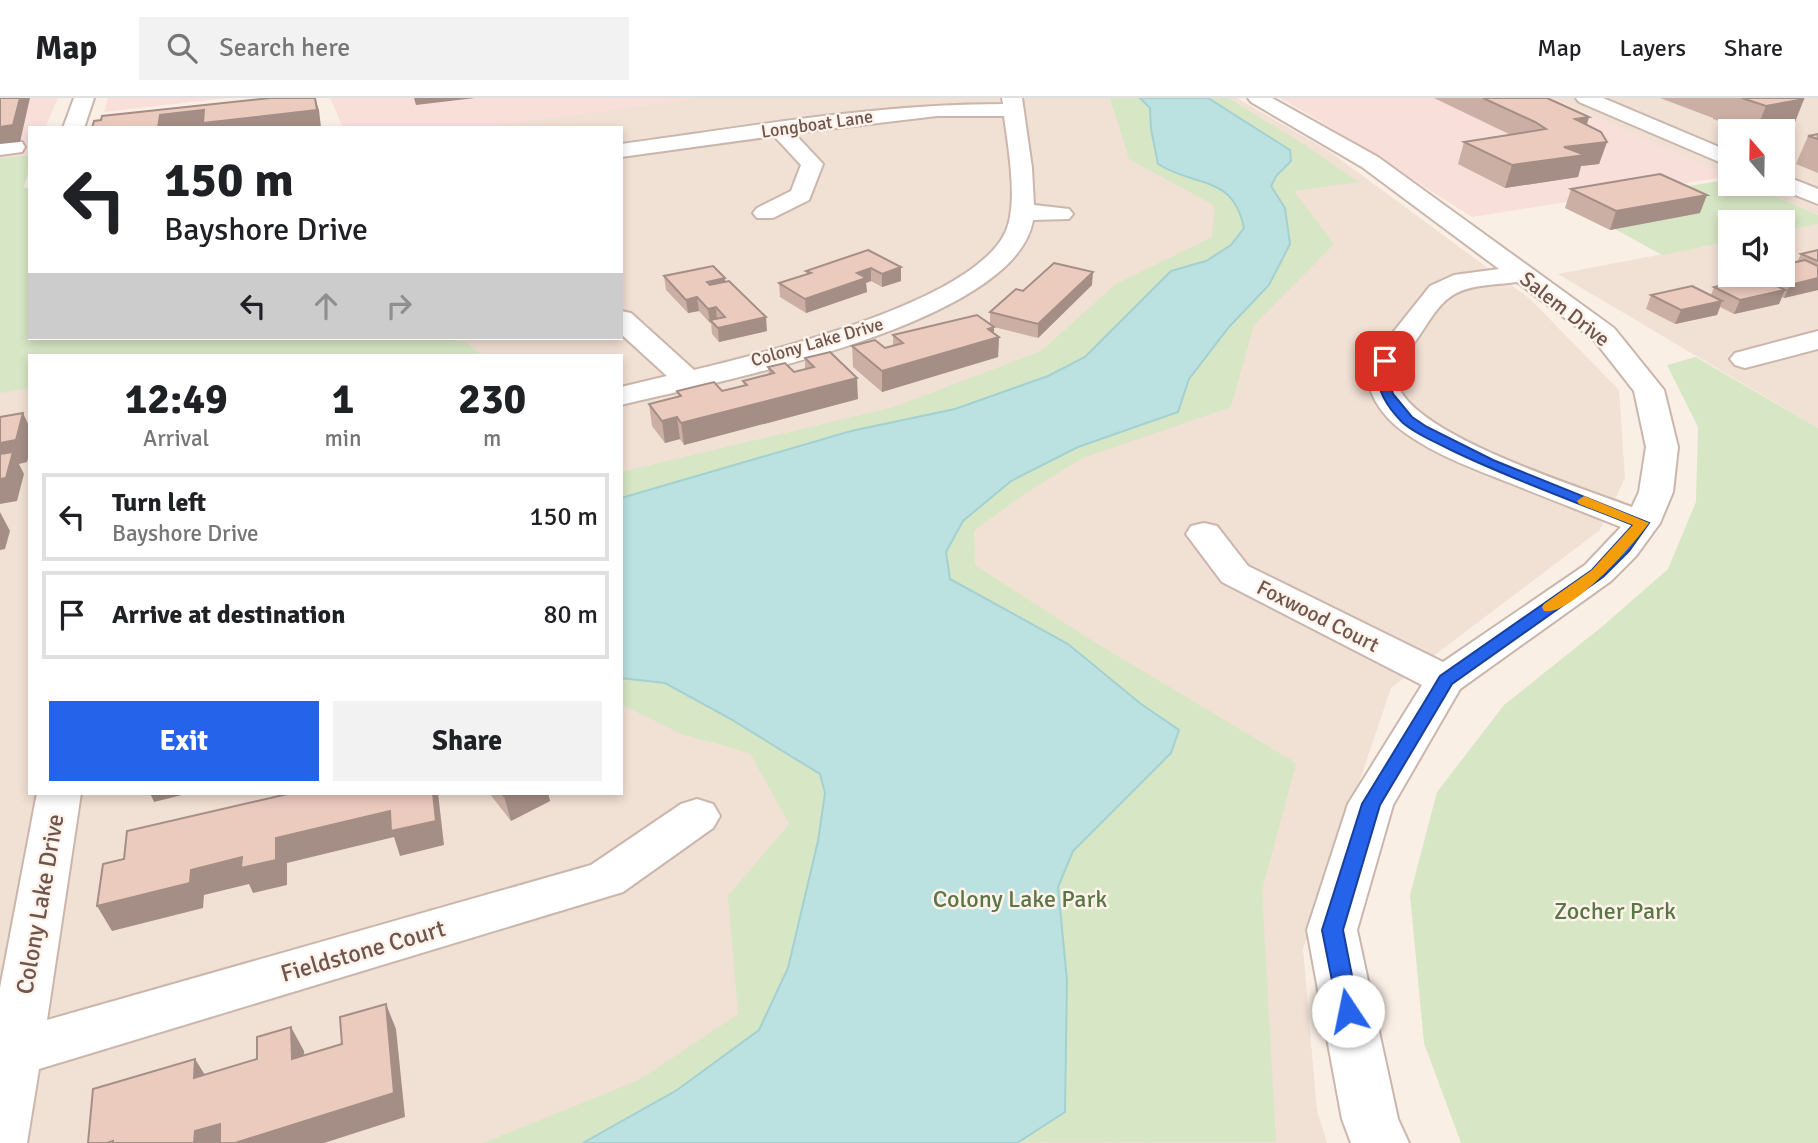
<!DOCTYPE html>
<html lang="en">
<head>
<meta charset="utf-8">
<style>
  :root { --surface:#fff; --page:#f2f2f2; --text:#202124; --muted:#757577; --line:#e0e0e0; --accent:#2563eb }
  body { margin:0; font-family:Signika,sans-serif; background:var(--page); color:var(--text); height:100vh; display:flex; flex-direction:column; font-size:26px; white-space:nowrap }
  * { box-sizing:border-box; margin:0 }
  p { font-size:23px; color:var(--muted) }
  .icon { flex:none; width:38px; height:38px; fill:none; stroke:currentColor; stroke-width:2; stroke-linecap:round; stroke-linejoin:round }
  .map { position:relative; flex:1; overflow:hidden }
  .drawer { position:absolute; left:28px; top:256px; width:595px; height:441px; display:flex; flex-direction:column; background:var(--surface); border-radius:0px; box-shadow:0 4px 10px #0003 }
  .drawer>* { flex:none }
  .hud { position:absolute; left:28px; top:28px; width:595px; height:214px; border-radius:0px; box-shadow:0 4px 10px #0003; background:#fff; color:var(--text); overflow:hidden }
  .needle { width:46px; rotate:340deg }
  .tools { position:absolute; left:1718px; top:21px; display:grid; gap:14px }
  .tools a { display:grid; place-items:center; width:77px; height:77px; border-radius:0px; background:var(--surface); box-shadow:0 4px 10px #0003; font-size:35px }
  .pin { position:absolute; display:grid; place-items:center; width:60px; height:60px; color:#fff; margin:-30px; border-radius:14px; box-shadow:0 4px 10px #0006 }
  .me { position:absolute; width:77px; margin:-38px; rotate:349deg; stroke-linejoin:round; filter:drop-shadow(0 0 5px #0008) }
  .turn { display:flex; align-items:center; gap:24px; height:147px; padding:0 21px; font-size:32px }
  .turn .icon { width:91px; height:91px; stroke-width:2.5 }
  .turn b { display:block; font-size:49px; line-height:60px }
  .lanes { display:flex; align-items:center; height:66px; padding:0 21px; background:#0003; justify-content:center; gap:35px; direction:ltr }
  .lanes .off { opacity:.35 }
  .eta { display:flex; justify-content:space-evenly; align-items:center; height:119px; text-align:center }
  .eta b { font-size:42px; font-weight:700; line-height:49px }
  .cta { display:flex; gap:14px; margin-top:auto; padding:14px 21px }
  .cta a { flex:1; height:80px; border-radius:0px; background:var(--accent); color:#fff; font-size:28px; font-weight:700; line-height:80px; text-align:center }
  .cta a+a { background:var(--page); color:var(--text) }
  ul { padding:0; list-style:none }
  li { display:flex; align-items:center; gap:21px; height:88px; margin:0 14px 10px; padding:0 7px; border:4px solid var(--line); border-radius:0px }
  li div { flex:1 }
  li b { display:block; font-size:26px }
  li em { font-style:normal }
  header { display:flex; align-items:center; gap:42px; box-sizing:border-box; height:98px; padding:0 35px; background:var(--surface); border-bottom:2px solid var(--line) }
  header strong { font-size:33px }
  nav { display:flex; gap:38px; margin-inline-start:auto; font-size:24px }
  .search { width:490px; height:63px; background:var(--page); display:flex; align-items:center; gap:18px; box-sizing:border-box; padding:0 24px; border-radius:0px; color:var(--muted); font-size:26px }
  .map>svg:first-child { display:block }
  .residential { fill:#f1e0d4; fill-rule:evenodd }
  .commercial { fill:#f9dfda }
  .green { fill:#d7e6c5 }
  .water { fill:#bbe1e1; stroke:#a3d1d2; stroke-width:2 }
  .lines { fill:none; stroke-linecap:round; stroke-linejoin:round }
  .minor-casing { stroke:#cab6ac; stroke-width:4 }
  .minor { fill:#fff; fill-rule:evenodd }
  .wall { fill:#cbafa4 }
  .shaded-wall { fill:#a58e86 }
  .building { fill:#eccbbf; stroke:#a58e86; stroke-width:2 }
  .route { fill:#2563eb; stroke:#184099; stroke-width:2 }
  .slow { fill:#f59e0b }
  .labels { text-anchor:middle; stroke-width:5; stroke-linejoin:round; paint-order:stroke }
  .far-street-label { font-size:18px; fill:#70554d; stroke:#fdf3eb }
  .street-label { font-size:21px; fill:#70554d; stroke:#fdf3eb }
  .near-park-label { font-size:24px; fill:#5a7546; stroke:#fdf3eb }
  .near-street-label { font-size:24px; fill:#70554d; stroke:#fdf3eb }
</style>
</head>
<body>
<header>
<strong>Map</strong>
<div class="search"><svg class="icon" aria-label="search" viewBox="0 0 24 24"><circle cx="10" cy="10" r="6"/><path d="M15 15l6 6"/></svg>Search here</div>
<nav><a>Map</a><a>Layers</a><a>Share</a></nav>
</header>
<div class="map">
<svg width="1818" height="1045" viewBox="0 0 1818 1045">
  <rect width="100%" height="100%" fill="#faefe5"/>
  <g class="residential">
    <path d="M691,0H1237L1329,53L1530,201L1619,292L1625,380L1600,432L1391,590L1303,851L1317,1013L1327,1045H0V60L30,57L15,106L30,240H621V30H474ZM30,257H621V695H30Z"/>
    <polygon points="1552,0 1818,0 1818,117 1747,86 1783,86 1783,33 1731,33 1731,79"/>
    <polygon points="1818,126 1818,330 1558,176 1731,143 1731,177 1783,177 1783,133"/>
  </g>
  <g class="commercial">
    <polygon points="0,0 58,0 45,30 30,30 30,57 0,60"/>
    <polygon points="108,0 226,0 104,14"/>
    <polygon points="330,0 700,0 477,30 343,30"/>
    <polygon points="1280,0 1552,0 1730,78 1472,119 1328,28"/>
  </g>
  <g class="green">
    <polygon points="1110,0 1228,0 1300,44 1359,84 1294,93 1334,146 1254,227 1231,309 1083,360 1027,394 974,433 975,467 1091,542 1296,665 1262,793 1276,1044 483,1045 639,982 738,916 728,798 789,726 750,655 681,636 621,606 621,374 894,309 1041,253 1116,186 1212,139 1215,108 1129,61"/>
    <polygon points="30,57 30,70 24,89 30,91 30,240 441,240 467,245 481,257 30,257 30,290 0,295 0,60"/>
    <polygon points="1731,81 1731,86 1747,86 1818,117 1818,126 1783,133 1783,124 1731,124 1731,143 1662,157 1615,131 1699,115 1653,94"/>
    <polygon points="1696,259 1818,330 1818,1045 1461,1045 1424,945 1410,797 1437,694 1504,607 1604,527 1668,471 1696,404 1698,329 1667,267"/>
  </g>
  <path class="water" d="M1140,0H1208L1290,52L1291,63L1277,77L1271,88L1285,110L1290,146L1269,187L1229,229L1189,281L1178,314L1078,349L1011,383L963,423L946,454L950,481L1068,546L1141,606L1179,632L1171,655L1073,753L1058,789L1067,882L1065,1014L1017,1045H583L677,992L759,932L788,870L818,743L825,695L820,676L729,620L665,585L621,580V400L851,333L955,311L1048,278L1085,259L1171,173L1206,163L1231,147L1244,130C1233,76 1196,90 1158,66L1151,31L1150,10Z"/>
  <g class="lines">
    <defs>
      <g id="minor">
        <polygon points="74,0 94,0 84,30 63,30"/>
        <path d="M1002,0H1022L1032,70L1034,107L1069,111L1073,116L1069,121L1033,122C1016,227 711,285 621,307V289L667,278L621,236V213L631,215L694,272C768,254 971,205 1005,135C1019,107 1008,48 1004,18H937L794,35L823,66L809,102L773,120H757L753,115L757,110L791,93L801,67L774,38L621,59V46C748,29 874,6 1003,6Z"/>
        <path d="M1248,0H1272L1378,59L1614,230L1664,292L1678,349L1673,394L1660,425L1636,458L1611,483L1460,591L1393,707L1357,832L1398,1021L1409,1045H1351L1342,1021L1307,832L1348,706L1422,587L1222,484L1186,436L1191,428L1204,425L1217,428L1248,468L1443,564L1585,467L1621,429C1584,414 1547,400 1510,385C1472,370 1427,354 1395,327C1376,310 1358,281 1375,257L1430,188L1454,177L1499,171L1362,69L1251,4ZM1517,184L1594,242L1634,293L1646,349L1639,394L1632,409C1580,389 1418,339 1398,288C1392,271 1407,254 1417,241C1426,228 1437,208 1450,199C1468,186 1495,187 1517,184Z"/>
        <polygon points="1576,0 1603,0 1731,54 1731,69 1579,4"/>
        <polygon points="14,43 22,44 25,49 22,54 0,57 0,45"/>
        <polygon points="1783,77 1818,91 1818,106 1775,89 1773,86 1783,86"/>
        <polygon points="1818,233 1818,251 1745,270 1735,267 1730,261 1735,255"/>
        <polygon points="37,695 81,695 47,922 591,767 681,706 697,701 713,706 720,718 713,730 623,794 39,971 27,1045 0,1045 0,890"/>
      </g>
    </defs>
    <use href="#minor" class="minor-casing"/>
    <use href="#minor" class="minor"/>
  </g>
  <g class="wall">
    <polygon points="1434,0 1547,0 1589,19 1587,27 1607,44 1599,66 1581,68 1578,79 1505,90 1458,66 1464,44 1511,37"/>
    <polygon points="1660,0 1801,0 1804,1 1793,29 1768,33 1748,33 1713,21 1713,20"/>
    <polygon points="1818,36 1818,75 1796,66 1808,38"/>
    <polygon points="1571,91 1700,115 1610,132 1565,110"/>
    <polygon points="868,152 901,183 882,189 871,183 866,185 867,194 806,215 780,199 779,185 807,176 806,173"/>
    <polygon points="1818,152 1818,192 1784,200 1782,199 1779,206 1734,216 1720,209 1717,217 1675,226 1646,211 1651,197 1711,197 1714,189 1756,180 1758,177 1783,177 1797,164 1801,156"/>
    <polygon points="664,178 725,180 725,184 767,233 719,244 712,236 711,224 710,225 699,213 688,215 666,192"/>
    <polygon points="1092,187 1038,240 994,229 994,235 999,239 998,259 882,294 853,269 852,248 885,250 893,248 893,237 990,226 990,214 1023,193"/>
    <polygon points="805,260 858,301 684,347 680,341 665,345 652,328 649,306 678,299 677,293 722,293 744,288 743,283 769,277 768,269 794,274 805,271"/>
    <polygon points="489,695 548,695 550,703 511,723"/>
  </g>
  <g class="shaded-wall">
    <polygon points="20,0 30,0 20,44 0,46 0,29"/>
    <polygon points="315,0 319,12 321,29 158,30 160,17"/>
    <polygon points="414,0 475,0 416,7"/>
    <polygon points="1804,1 1793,29 1768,33 1756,33 1766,8"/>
    <polygon points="1589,19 1582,40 1575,21"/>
    <polygon points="1607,44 1599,66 1581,68 1578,79 1505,90 1512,67 1564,49"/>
    <polygon points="1707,97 1700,115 1610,132 1616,113"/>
    <polygon points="901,169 901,183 882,189 882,176"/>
    <polygon points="871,170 871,183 866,185 867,194 806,215 805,201 857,175"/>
    <polygon points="1093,174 1092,187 1038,240 1038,226"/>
    <polygon points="725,180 726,194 708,198 707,184"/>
    <polygon points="1818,180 1818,192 1784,200 1790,187"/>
    <polygon points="1785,192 1779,206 1734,216 1740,202"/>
    <polygon points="697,199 699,213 688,215 686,202"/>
    <polygon points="1722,203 1717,217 1675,226 1681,212"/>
    <polygon points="716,209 717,223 710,222 711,224 710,225 708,211"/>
    <polygon points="766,219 767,233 719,244 718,230"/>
    <polygon points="994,229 994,240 999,239 998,259 882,294 882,273"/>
    <polygon points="857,280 858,301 684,347 681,325"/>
    <polygon points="23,315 30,330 30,352 27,364 19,366 24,376 17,403 0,406 0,345"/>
    <polygon points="677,319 680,341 665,345 662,323"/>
    <polygon points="0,414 10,433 5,451 0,452"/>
    <polygon points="150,695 190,695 154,704"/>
    <polygon points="433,695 438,695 444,747 400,758 394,739 287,765 287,787 253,795 249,786 204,797 203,810 112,833 97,808 276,740"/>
    <polygon points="511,695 548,695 550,703 511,723 504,698"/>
    <polygon points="386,906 396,931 405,1019 324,1045 235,1045"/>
    <polygon points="291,929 304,953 305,985 292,961"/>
    <polygon points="195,961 210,985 194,980"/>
    <polygon points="220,1026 232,1045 194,1045 195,1033"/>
  </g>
  <g class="building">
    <polygon points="0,0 20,0 13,27 0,29"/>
    <polygon points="271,0 315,0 317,12 203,25 204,12 160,17 158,30 92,30 94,23 101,22 102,18"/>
    <polygon points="1483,0 1547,0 1589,19 1575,21 1601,34 1607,44 1564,49 1585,57 1512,67 1464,44 1546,31 1535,24"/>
    <polygon points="1742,0 1801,0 1804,1 1766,8"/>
    <polygon points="1818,36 1818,41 1808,38"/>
    <polygon points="1660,76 1707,97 1616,113 1571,91"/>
    <polygon points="868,152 901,169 882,176 871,170 857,175 866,180 805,201 779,185 811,175 806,173"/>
    <polygon points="1818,152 1818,163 1801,156"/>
    <polygon points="1805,162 1818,168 1818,180 1790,187 1769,177 1783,177 1783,167"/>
    <polygon points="1054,165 1093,174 1038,226 990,214 1016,191 1023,193"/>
    <polygon points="713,168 725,180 707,184 710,187 729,183 766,219 718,230 710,222 725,219 716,209 708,211 697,199 686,202 664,178"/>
    <polygon points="1758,179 1785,192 1740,202 1714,189"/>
    <polygon points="1692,188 1722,203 1681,212 1651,197"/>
    <polygon points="977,217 994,229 988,231 999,239 882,273 852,248 875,242 885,250 903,245 893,237"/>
    <polygon points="830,254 857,280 681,325 677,319 662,323 649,306 681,298 677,293 714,284 722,293 747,287 743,283 774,275 768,269 785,265 794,274 814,269 805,260"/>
    <polygon points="23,315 16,342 0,345 0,319"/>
    <polygon points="13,354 6,380 0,381 0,356"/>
    <polygon points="292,695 433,695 436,723 391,733 390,713 276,740 276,762 241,770 242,759 191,772 190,785 97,808 103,766 124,761 127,733"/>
    <polygon points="501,695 511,695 504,698"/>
    <polygon points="386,906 394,995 235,1045 220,1045 220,1026 195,1033 194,1045 113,1045 113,1043 107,1045 88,1045 93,991 195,961 194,980 257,961 257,939 291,929 292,961 342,946 340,919"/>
  </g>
  <path class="route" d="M1385,259L1391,263L1388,277L1393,296L1412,319L1427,329L1493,362L1649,425L1629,453L1603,479L1452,586L1442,603L1380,707L1343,832L1359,913L1356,919L1348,922L1341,919L1338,913L1322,832L1362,706L1425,603L1440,578L1592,472L1633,427C1571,402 1508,380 1449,351C1434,343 1415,336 1402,324C1385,307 1373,287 1379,263Z"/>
  <path class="slow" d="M1584,398L1649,425C1634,446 1570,519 1544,513L1542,509L1544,506L1592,472L1633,427L1579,406L1577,403Z"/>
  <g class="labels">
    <g class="far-street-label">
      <text transform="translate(817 26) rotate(-8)" y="6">Longboat Lane</text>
      <text transform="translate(817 244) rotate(-16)" y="6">Colony Lake Drive</text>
    </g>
    <g class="street-label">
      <text transform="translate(1565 211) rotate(38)" y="7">Salem Drive</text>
      <text transform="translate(1318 518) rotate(27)" y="7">Foxwood Court</text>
    </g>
    <g class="near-park-label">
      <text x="1020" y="809">Colony Lake Park</text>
      <text x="1615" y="821">Zocher Park</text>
    </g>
    <g class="near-street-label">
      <text transform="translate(40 806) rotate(-80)" y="8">Colony Lake Drive</text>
      <text transform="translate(363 853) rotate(-16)" y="8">Fieldstone Court</text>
    </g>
  </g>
</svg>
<div class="tools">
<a><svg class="needle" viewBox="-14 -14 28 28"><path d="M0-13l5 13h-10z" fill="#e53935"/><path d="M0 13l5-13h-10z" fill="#757577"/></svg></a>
<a><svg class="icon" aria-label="sound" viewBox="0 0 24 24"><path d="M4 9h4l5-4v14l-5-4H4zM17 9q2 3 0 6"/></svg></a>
</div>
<div class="pin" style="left:1385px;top:263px;background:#d93025"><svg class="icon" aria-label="arrive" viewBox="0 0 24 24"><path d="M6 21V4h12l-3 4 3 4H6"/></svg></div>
<svg class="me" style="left:1348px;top:913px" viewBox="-20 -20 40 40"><circle r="19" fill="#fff"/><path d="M0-13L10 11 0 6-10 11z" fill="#2563eb"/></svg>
<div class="hud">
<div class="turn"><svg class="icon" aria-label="left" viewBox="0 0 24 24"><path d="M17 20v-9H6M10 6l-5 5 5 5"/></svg><div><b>150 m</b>Bayshore Drive</div></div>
<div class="lanes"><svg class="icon" aria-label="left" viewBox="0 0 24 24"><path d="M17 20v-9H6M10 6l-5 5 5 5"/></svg><svg class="icon off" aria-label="ahead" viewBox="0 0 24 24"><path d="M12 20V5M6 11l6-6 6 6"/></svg><svg class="icon off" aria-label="right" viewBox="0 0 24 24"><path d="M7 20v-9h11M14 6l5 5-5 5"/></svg></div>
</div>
<section class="drawer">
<div class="eta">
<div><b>12:49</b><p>Arrival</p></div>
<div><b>1</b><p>min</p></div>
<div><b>230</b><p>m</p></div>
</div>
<ul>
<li><svg class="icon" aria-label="left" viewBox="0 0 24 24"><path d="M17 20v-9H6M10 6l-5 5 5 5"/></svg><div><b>Turn left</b><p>Bayshore Drive</p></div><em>150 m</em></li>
<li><svg class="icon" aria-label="arrive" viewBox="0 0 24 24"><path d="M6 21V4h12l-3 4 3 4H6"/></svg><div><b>Arrive at destination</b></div><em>80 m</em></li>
</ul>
<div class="cta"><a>Exit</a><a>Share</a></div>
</section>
</div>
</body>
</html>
